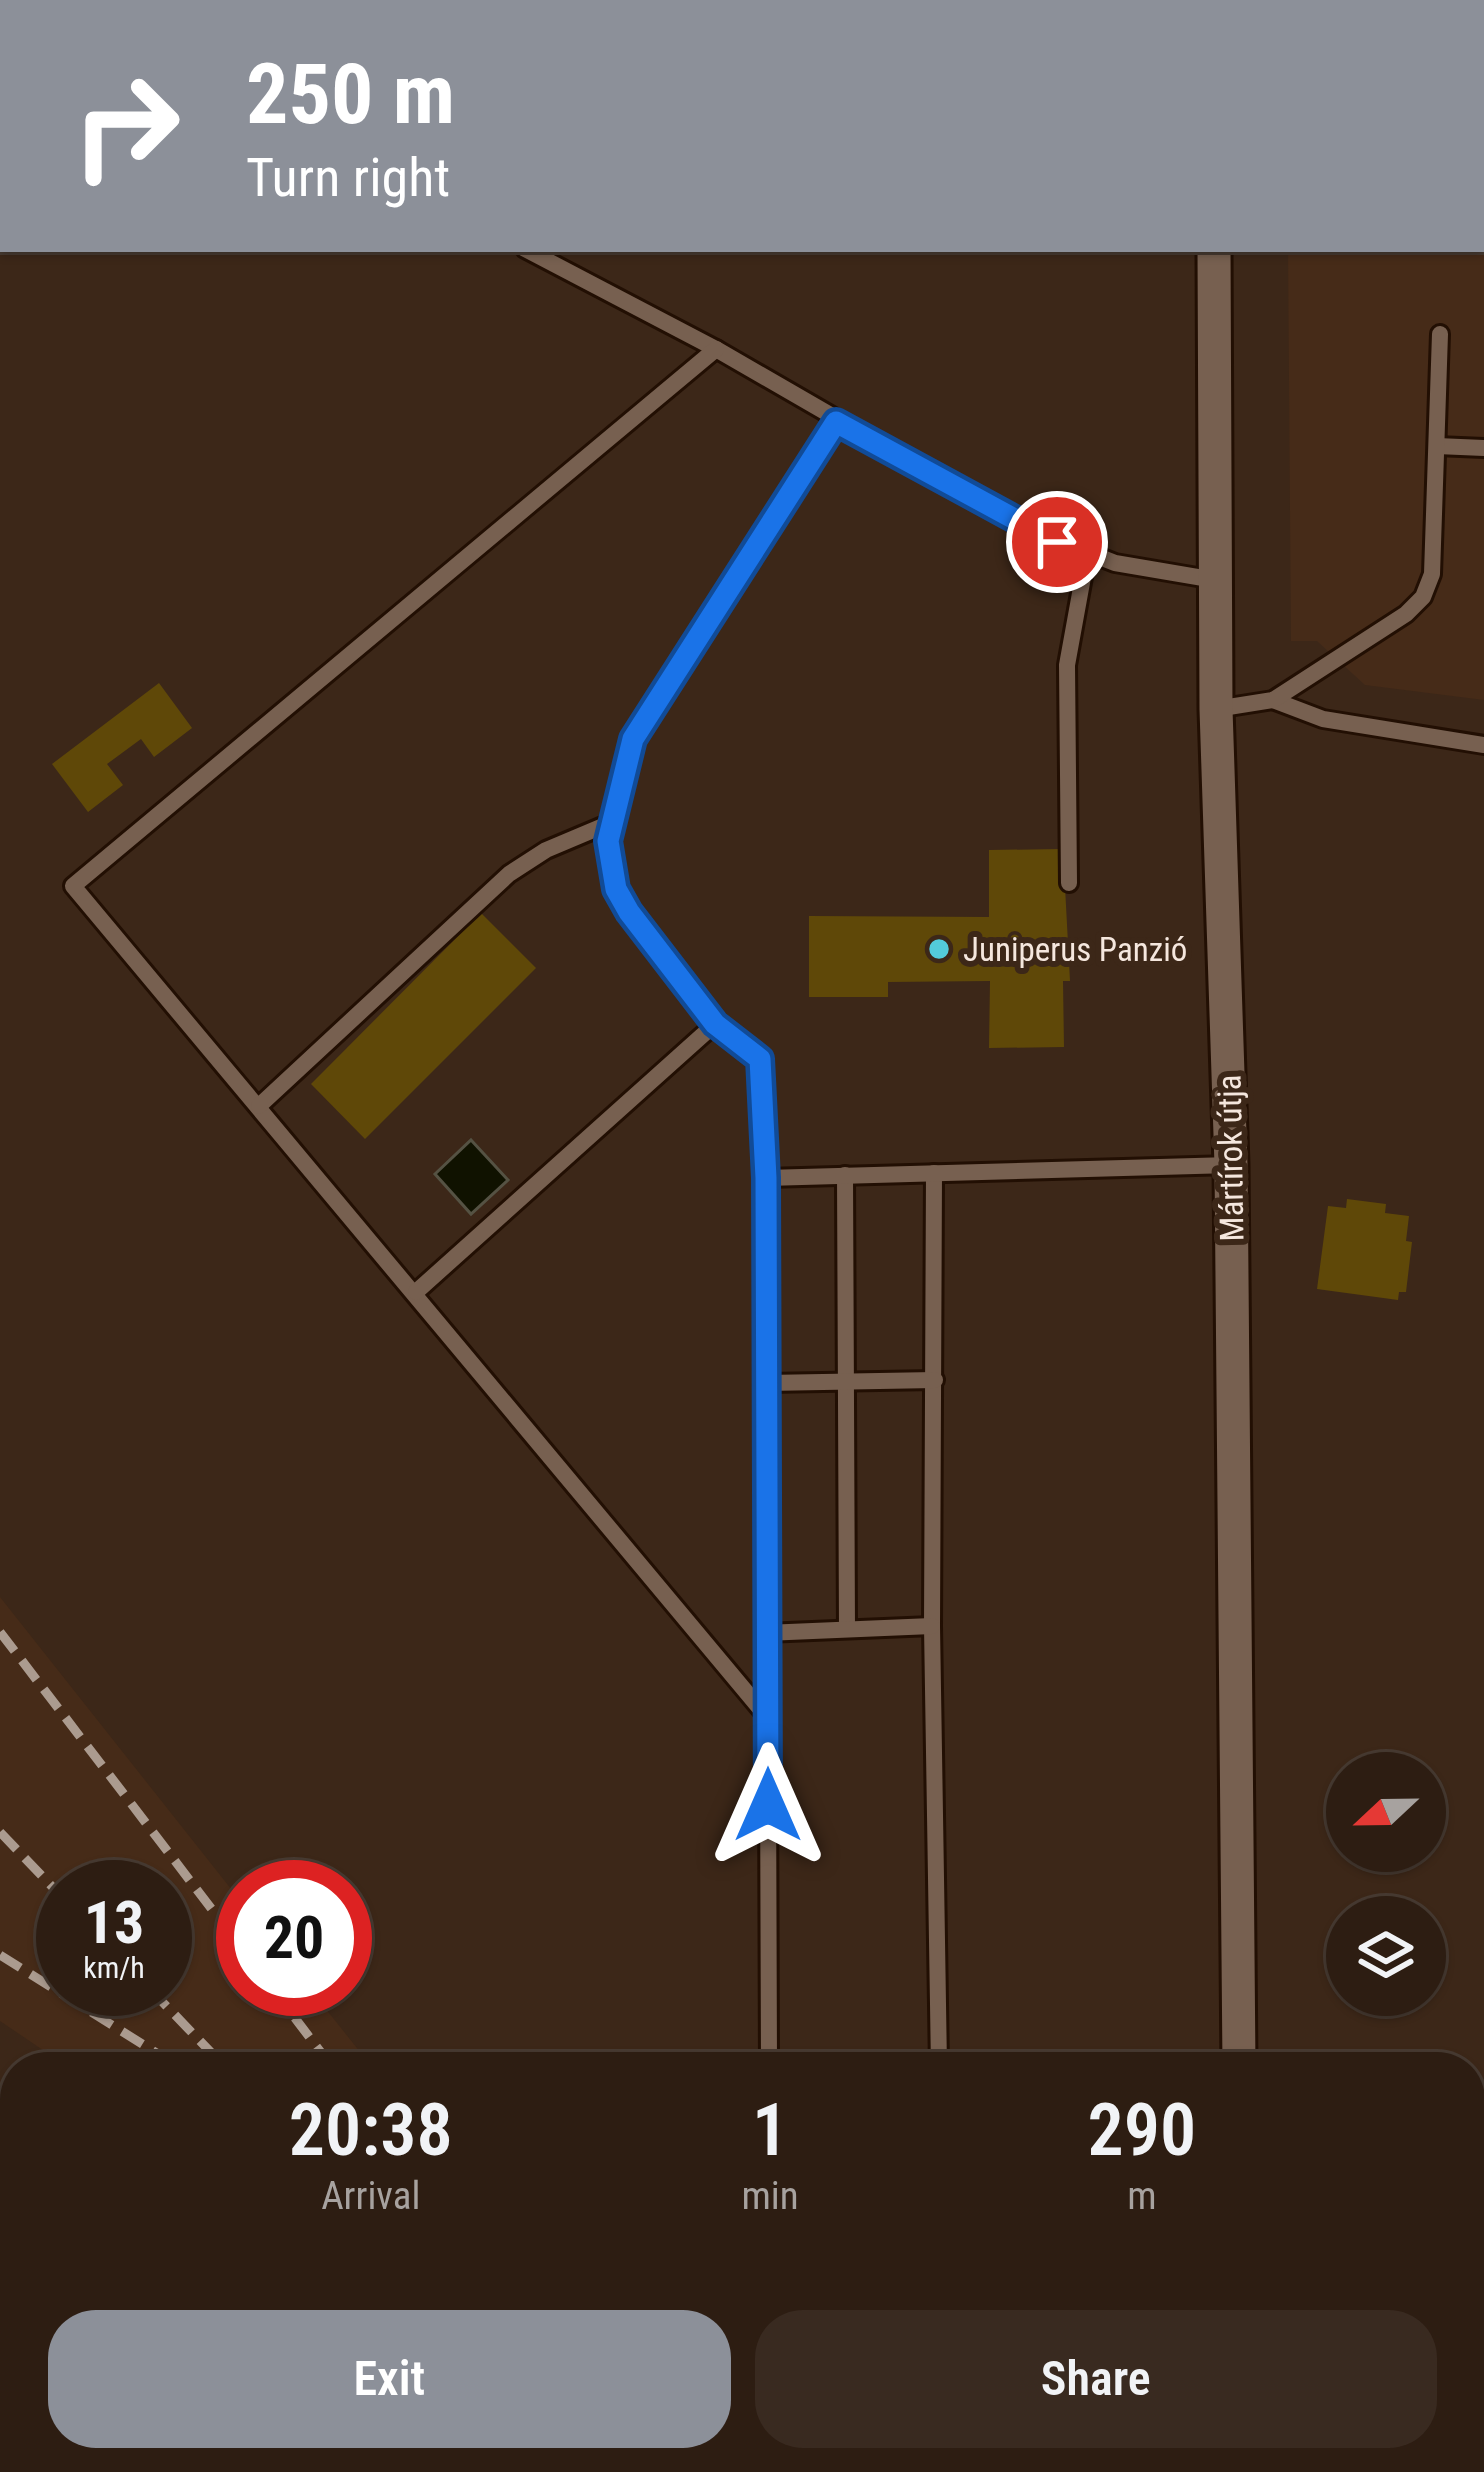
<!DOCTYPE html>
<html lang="en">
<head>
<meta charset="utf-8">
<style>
  :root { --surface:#2d1d12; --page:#392a20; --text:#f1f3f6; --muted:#a7a29f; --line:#483b32; --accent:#8c9099 }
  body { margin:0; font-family:"Roboto Condensed",sans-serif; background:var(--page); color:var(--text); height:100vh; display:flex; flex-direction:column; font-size:45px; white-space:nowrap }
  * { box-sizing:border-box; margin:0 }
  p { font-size:39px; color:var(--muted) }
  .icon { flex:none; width:66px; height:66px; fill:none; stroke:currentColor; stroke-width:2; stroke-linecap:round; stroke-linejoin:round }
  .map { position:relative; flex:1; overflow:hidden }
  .sheet { position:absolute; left:0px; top:2052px; width:1485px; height:420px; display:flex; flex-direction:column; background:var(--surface); border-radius:48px 48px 0 0; box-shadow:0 3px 9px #0004,0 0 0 3px var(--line) }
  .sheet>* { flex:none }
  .guide { position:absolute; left:0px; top:0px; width:1485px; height:252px; box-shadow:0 3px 9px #0004,0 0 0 3px var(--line); background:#8c9099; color:#fff; overflow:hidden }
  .needle { width:78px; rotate:248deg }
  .tools { position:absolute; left:1326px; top:1752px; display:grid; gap:24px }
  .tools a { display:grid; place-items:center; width:120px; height:120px; border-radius:50%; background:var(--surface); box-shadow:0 3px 9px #0004,0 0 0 3px var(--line); font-size:60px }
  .speed { position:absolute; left:36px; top:1860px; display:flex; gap:24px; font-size:60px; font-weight:700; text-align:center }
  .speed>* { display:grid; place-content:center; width:156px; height:156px; border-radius:50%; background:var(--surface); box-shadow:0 3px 9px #0004,0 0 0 3px var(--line); line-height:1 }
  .speed small { font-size:30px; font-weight:400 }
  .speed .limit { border:18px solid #d22; background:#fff; color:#111 }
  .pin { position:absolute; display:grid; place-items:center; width:102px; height:102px; color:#fff; margin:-51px; border:6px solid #fff; border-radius:50%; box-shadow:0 3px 12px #0007 }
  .me { position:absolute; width:132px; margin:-66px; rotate:0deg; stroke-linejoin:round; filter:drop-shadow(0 0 9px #0008) }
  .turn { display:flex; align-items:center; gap:42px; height:252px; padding:0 48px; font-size:54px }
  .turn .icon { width:156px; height:156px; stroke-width:2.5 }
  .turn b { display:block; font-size:84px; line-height:102px }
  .eta { display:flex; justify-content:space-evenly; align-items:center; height:204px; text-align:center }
  .eta b { font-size:72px; font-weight:600; line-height:84px }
  .primary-button { display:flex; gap:24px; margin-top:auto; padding:24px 48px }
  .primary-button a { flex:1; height:138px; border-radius:48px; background:var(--accent); color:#fff; font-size:48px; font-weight:600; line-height:138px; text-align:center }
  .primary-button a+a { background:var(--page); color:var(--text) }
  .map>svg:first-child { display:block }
  .built { fill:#462b18; fill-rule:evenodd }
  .water { fill:#101200; stroke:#555243; stroke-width:3 }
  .building { fill:#5f4808 }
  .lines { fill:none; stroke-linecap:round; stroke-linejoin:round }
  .service-casing { stroke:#220f03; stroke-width:22 }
  .minor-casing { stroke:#220f03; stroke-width:39 }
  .tertiary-casing { stroke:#220f03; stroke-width:39 }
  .service { stroke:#776050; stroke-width:16 }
  .minor { stroke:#776050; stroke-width:33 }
  .tertiary { stroke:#776050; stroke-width:33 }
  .rail { stroke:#ab9b8f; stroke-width:9; stroke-dasharray:24 12; stroke-linecap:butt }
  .route-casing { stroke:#114b97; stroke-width:30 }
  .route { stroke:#1a73e8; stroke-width:21 }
  .poi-dot { fill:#53cbda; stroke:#3c2718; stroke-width:4.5 }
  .labels { text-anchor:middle; stroke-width:12; stroke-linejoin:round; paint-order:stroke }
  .poi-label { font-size:33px; fill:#f5e7de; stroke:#3c2718; text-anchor:start }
  .street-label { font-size:33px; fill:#f5e7de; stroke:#3c2718 }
</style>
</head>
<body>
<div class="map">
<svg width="1484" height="2472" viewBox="0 0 1484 2472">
  <rect width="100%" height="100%" fill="#3c2718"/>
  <g class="built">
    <polygon points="1286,0 1484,0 1484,700 1365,685 1317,641 1291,641 1288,249 1482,249 1482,3"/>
    <path d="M0,1597L243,1904V1989H310L372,2067H68L0,2021ZM63,1887H165V1989H63Z"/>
    <polygon points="532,2457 680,2457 692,2472 544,2472"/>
  </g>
  <polygon class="water" points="471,1140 508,1180 471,1214 435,1174"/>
  <g class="building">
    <polygon points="159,683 192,728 154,757 141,739 107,764 123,785 88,812 52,764"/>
    <polygon points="1063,849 1070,981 1063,981 1064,1047 989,1048 990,981 888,982 888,997 809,997 809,916 989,917 989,850"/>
    <polygon points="481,913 536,968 365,1139 311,1084"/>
    <polygon points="1347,1199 1386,1204 1385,1213 1409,1216 1406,1241 1412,1242 1406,1292 1399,1292 1398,1300 1317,1289 1328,1206 1346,1208"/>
    <polygon points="15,2098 15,2146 0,2127 0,2110"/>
    <polygon points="58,2457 112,2457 129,2472 75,2472"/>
    <polygon points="278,2457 333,2457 345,2472 268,2472 264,2467"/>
  </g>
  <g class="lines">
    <defs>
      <g id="service">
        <polyline points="0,111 3,111"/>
        <polyline points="525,249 716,349 1026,528 1115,563 1215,580"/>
        <polyline points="716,349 73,886 768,1718"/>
        <polyline points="1437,446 1484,448"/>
        <polyline points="1273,700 1323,719 1484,745"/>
        <polyline points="1216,709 1273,700 1406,614 1423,597 1432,574 1440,334"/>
        <polyline points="1069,883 1067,665 1087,555"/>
        <polyline points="715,1024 616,889 608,841 610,823 633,739 836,422"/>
        <polyline points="259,1106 509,874 546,850 610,823"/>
        <polyline points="934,1173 932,1626 939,2067"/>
        <polyline points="845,1175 847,1629"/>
        <polyline points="766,1178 1231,1165"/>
        <polyline points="416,1292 715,1024 761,1059 766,1178 769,2067"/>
        <polyline points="767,1383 935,1380"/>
        <polyline points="765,1633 932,1626"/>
        <polyline points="847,2457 870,2472"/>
        <polyline points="804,2472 824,2457"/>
        <polyline points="930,2472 946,2467 945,2457"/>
      </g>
      <g id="minor">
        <polyline points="0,2162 15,2182"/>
        <polyline points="224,2457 235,2472"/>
        <polyline points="183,2472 196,2457"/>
      </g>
      <g id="tertiary">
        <polyline points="1213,0 1213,3"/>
        <polyline points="1214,249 1216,709 1231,1165 1239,2067"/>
        <polyline points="1242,2457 1242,2472"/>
      </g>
    </defs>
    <use href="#service" class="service-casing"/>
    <use href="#minor" class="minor-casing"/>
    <use href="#tertiary" class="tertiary-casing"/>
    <use href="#service" class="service"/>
    <use href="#minor" class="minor"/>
    <use href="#tertiary" class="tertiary"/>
    <g class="rail">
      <polyline points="0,1632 243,1950"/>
      <polyline points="0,1832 63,1898"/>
      <polyline points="0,1955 179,2067"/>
      <polyline points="150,1989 225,2067"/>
      <polyline points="273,1989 332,2067"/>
      <polyline points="597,2457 612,2472"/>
      <polyline points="631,2457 642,2472"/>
    </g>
  </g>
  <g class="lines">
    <defs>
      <polyline id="route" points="768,1805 766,1178 760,1059 715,1024 629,912 616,889 608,841 633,739 836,422 1057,542"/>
    </defs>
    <use href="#route" class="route-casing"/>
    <use href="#route" class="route"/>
  </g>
  <circle class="poi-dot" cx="939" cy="949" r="12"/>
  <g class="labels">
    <g class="poi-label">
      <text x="963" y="961">Juniperus Panzió</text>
    </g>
    <g class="street-label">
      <text transform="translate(1230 1158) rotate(-91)" y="12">Mártírok útja</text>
    </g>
  </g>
</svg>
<div class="tools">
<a><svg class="needle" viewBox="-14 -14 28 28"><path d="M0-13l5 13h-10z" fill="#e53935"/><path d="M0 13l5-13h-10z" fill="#a7a29f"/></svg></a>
<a><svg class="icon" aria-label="layers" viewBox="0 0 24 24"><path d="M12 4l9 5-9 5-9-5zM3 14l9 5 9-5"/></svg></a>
</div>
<div class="speed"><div>13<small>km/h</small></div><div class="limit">20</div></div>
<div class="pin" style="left:1057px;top:542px;background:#d93025"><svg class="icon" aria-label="arrive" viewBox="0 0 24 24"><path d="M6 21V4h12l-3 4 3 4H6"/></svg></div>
<svg class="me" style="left:768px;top:1805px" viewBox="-20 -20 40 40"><path d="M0-17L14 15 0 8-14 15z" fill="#1a73e8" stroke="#fff" stroke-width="4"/></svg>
<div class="guide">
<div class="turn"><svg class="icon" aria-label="right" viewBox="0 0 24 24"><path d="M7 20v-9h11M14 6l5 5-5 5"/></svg><div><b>250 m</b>Turn right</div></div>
</div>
<section class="sheet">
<div class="eta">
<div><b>20:38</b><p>Arrival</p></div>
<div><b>1</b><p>min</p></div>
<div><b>290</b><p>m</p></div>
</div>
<div class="primary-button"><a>Exit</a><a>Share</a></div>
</section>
</div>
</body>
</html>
